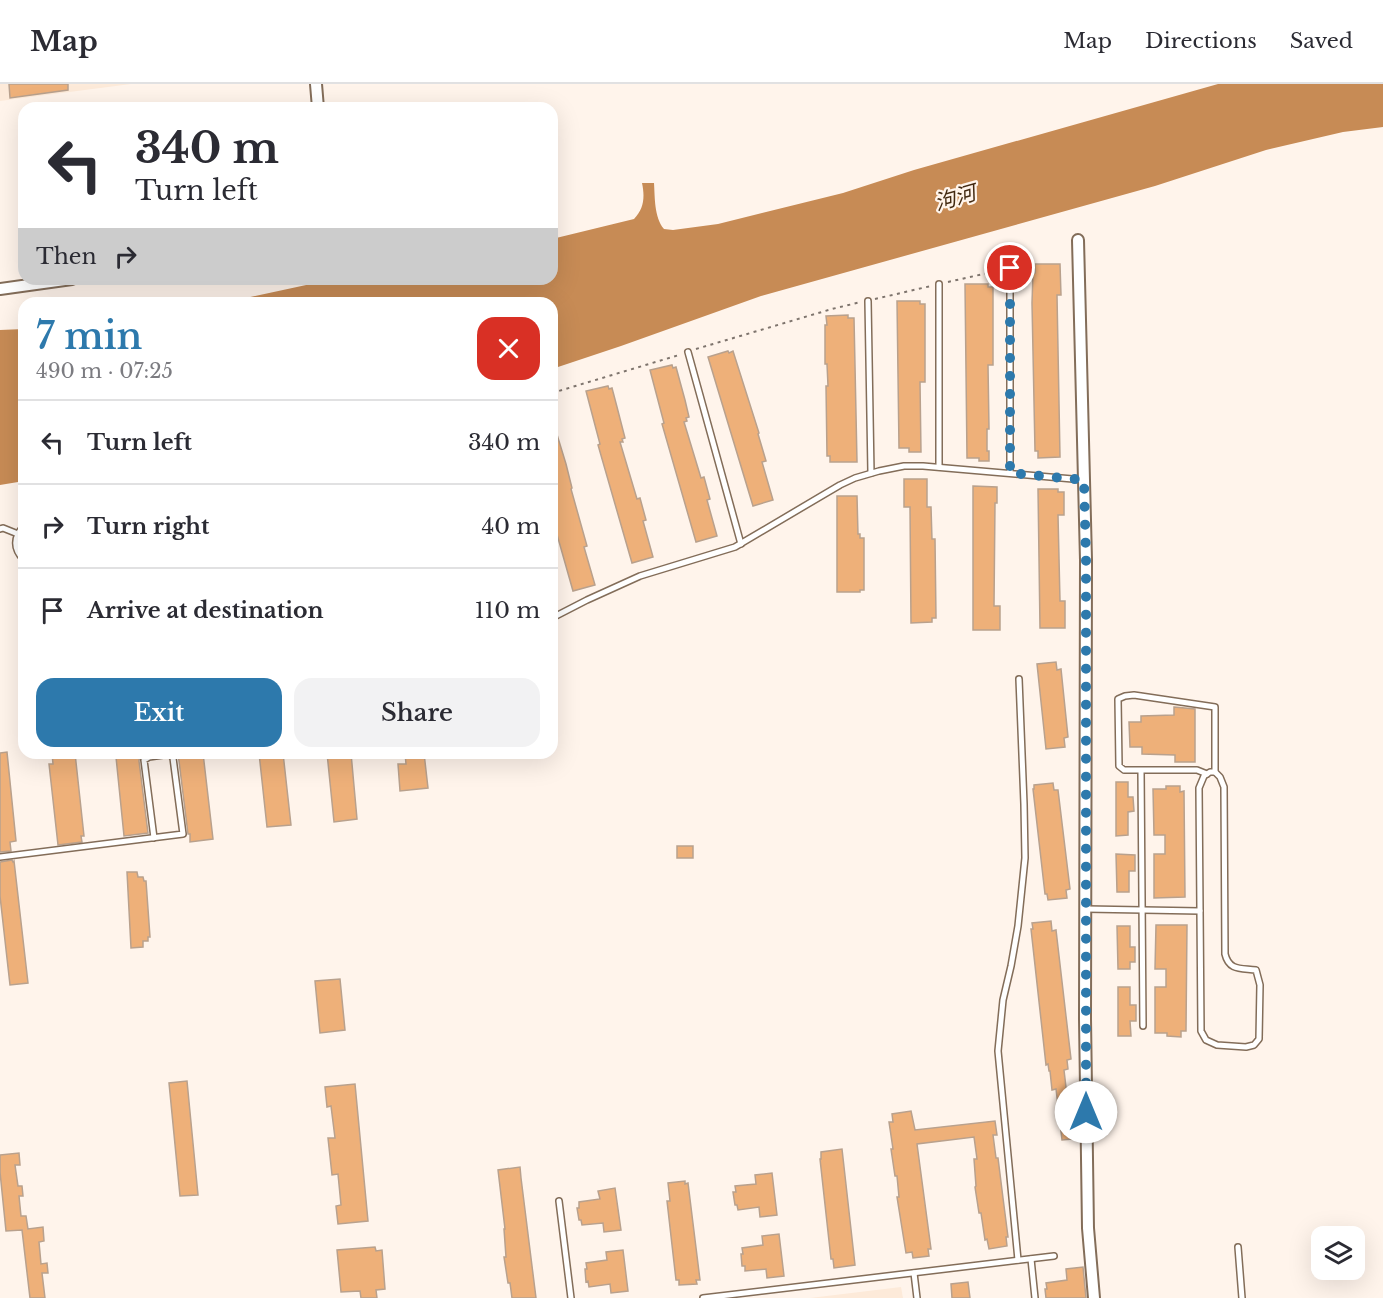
<!DOCTYPE html>
<html lang="en">
<head>
<meta charset="utf-8">
<style>
  :root { --surface:#fff; --page:#f2f2f3; --text:#2b2b33; --muted:#7c7c81; --line:#e1e1e2; --accent:#2d79ac }
  body { margin:0; font-family:"Libre Baskerville","Noto Sans SC",serif; background:var(--page); color:var(--text); height:100vh; display:flex; flex-direction:column; font-size:22px; white-space:nowrap }
  * { box-sizing:border-box; margin:0 }
  p { font-size:20px; color:var(--muted) }
  .icon { flex:none; width:33px; height:33px; fill:none; stroke:currentColor; stroke-width:2; stroke-linecap:round; stroke-linejoin:round }
  .map { position:relative; flex:1; overflow:hidden }
  .drawer { position:absolute; left:18px; top:213px; width:540px; height:462px; display:flex; flex-direction:column; background:var(--surface); border-radius:18px; box-shadow:0 6px 24px #0002 }
  .drawer>* { flex:none }
  .guide { position:absolute; left:18px; top:18px; width:540px; height:183px; border-radius:18px; box-shadow:0 6px 24px #0002; background:#fff; color:var(--text); overflow:hidden }
  .fabs { position:absolute; left:1311px; top:1142px; display:grid; gap:12px }
  .fabs a { display:grid; place-items:center; width:54px; height:54px; border-radius:12px; background:var(--surface); box-shadow:0 6px 24px #0002; font-size:30px }
  .pin { position:absolute; display:grid; place-items:center; width:51px; height:51px; color:#fff; margin:-26px; border:3px solid #fff; border-radius:50%; box-shadow:0 2px 6px #0007 }
  .me { position:absolute; width:66px; margin:-33px; rotate:0deg; stroke-linejoin:round; filter:drop-shadow(0 0 4px #0008) }
  .turn { display:flex; align-items:center; gap:21px; height:126px; padding:0 18px; font-size:27px }
  .turn .icon { width:78px; height:78px; stroke-width:2.5 }
  .turn b { display:block; font-size:42px; line-height:51px }
  .then { display:flex; align-items:center; height:57px; padding:0 18px; background:#0003; gap:12px; font-size:22px }
  .round { display:grid; place-items:center; flex:none; width:63px; height:63px; border-radius:18px; background:var(--page) }
  .head { display:flex; align-items:center; justify-content:space-between; height:102px; padding:0 18px }
  h1 { font-size:36px; font-weight:600; line-height:45px; color:var(--accent) }
  .action { display:flex; gap:12px; margin-top:auto; padding:12px 18px }
  .action a { flex:1; height:69px; border-radius:18px; background:var(--accent); color:#fff; font-size:24px; font-weight:600; line-height:69px; text-align:center }
  .action a+a { background:var(--page); color:var(--text) }
  ul { padding:0; list-style:none }
  li { display:flex; align-items:center; gap:18px; height:84px; padding:0 18px; border-top:2px solid var(--line) }
  li div { flex:1 }
  li b { display:block; font-size:22px }
  li em { font-style:normal }
  header { display:flex; align-items:center; gap:36px; box-sizing:border-box; height:84px; padding:0 30px; background:var(--surface); border-bottom:2px solid var(--line) }
  header strong { font-size:28px }
  nav { display:flex; gap:33px; margin-inline-start:auto; font-size:21px }
  .map>svg:first-child { display:block }
  .built { fill:#fdead9 }
  .water { fill:#c78b55 }
  .building { fill:#eeb079; stroke:#b9a18d; stroke-width:1.5 }
  .lines { fill:none; stroke-linecap:round; stroke-linejoin:round }
  .lane-casing { stroke:#836d59; stroke-width:8 }
  .street-casing { stroke:#836d59; stroke-width:14 }
  .path { stroke:#7e746d; stroke-width:2; stroke-dasharray:3 4.5; stroke-linecap:butt }
  .lane { stroke:#fff; stroke-width:5 }
  .street { stroke:#fff; stroke-width:10 }
  .route { stroke:#2d79ac; stroke-width:10; stroke-dasharray:0 18 }
  .labels { text-anchor:middle; stroke-width:4.5; stroke-linejoin:round; paint-order:stroke }
  .water-label { font-size:21px; font-style:italic; fill:#422911; stroke:#fff4eb }
</style>
</head>
<body>
<header>
<strong>Map</strong>
<nav><a>Map</a><a>Directions</a><a>Saved</a></nav>
</header>
<div class="map">
<svg width="1383" height="1214" viewBox="0 0 1383 1214">
  <rect width="100%" height="100%" fill="#fff4eb"/>
  <g class="built">
    <polygon points="0,0 131,0 0,17"/>
    <polygon points="901,1203 903,1214 810,1214"/>
  </g>
  <g class="water">
    <path d="M1218,0H1383V43L1343,48L1266,66L1155,102L761,212L621,262L552,285V219H223L334,195H552V155L634,135C644,125 645,113 642,99H654C655,113 654,133 664,145L673,146L718,140L843,109L914,86Z"/>
    <polygon points="24,245 24,397 0,401 0,246"/>
  </g>
  <g class="building">
    <polygon points="9,0 68,0 68,6 10,14"/>
    <polygon points="1035,180 1060,180 1061,211 1057,211 1060,373 1038,374 1038,367 1035,367 1032,219 1033,189 1035,189"/>
    <polygon points="965,200 988,200 988,203 993,203 993,281 988,281 989,345 987,345 987,367 989,367 989,377 979,377 979,374 967,374"/>
    <polygon points="897,217 920,217 920,220 925,220 925,298 920,298 921,368 909,368 909,364 899,364"/>
    <polygon points="848,231 848,234 854,234 857,378 830,378 830,372 827,372 826,302 828,302 827,280 825,280 825,241 827,241 826,232"/>
    <polygon points="728,267 729,269 733,267 759,349 758,350 766,377 762,378 773,416 753,422 708,273"/>
    <polygon points="672,281 673,284 676,283 685,316 689,333 686,334 687,337 684,338 701,394 704,393 710,415 707,416 717,452 696,458 662,340 664,339 650,286"/>
    <polygon points="608,302 609,305 612,304 617,323 625,354 622,355 623,358 620,358 637,415 640,414 646,436 643,437 653,473 632,479 598,361 600,360 586,307"/>
    <polygon points="552,344 555,344 566,380 572,404 571,405 587,462 584,463 595,501 573,507 552,433"/>
    <polygon points="904,395 927,395 927,423 931,423 932,455 935,455 936,534 932,534 932,538 911,539 910,423 904,423"/>
    <polygon points="973,402 997,403 997,419 995,419 994,522 1000,522 1000,546 973,546"/>
    <polygon points="1038,405 1058,405 1058,408 1064,408 1064,431 1058,431 1060,517 1065,517 1065,544 1040,544"/>
    <polygon points="837,412 857,412 858,450 860,450 860,454 864,454 864,506 860,506 860,508 837,508"/>
    <polygon points="1056,578 1057,586 1061,585 1068,653 1064,654 1065,663 1046,665 1037,580"/>
    <polygon points="1174,623 1195,625 1195,678 1175,678 1175,671 1142,670 1142,663 1130,663 1129,638 1141,638 1141,632 1174,631"/>
    <polygon points="7,668 16,757 10,758 11,767 0,768 0,669"/>
    <polygon points="52,669 75,669 84,752 81,752 82,758 58,761 49,680 53,680"/>
    <polygon points="178,669 203,669 213,755 190,758 190,750 188,750"/>
    <polygon points="259,669 283,669 291,741 267,743"/>
    <polygon points="327,669 351,669 357,735 334,738"/>
    <polygon points="405,669 424,669 428,704 400,707 398,680 406,680"/>
    <polygon points="140,671 139,677 148,749 124,752 116,673"/>
    <polygon points="1116,698 1128,698 1128,713 1133,713 1134,727 1128,728 1128,751 1116,752"/>
    <polygon points="1053,699 1054,706 1058,706 1070,805 1066,806 1067,814 1048,816 1047,810 1045,810 1033,705 1034,705 1034,701"/>
    <polygon points="1166,702 1180,702 1180,708 1184,707 1185,813 1154,814 1154,770 1165,770 1165,751 1154,751 1153,705 1166,705"/>
    <rect x="677" y="762" width="16" height="12"/>
    <polygon points="1116,770 1135,771 1135,787 1129,787 1129,808 1117,808"/>
    <polygon points="12,776 13,778 14,777 28,899 10,901 0,812 0,778"/>
    <polygon points="127,788 137,788 138,793 143,793 144,797 146,797 150,853 148,853 148,857 143,857 143,863 131,864"/>
    <polygon points="1051,837 1052,847 1056,846 1071,975 1067,976 1068,985 1064,986 1072,1055 1062,1056 1056,1005 1052,1006 1050,987 1049,987 1048,980 1046,981 1031,845 1033,845 1032,839"/>
    <polygon points="1156,841 1187,841 1186,947 1181,947 1181,953 1167,952 1167,949 1155,949 1155,903 1166,903 1166,885 1155,885"/>
    <polygon points="1117,842 1130,842 1130,863 1135,863 1135,878 1130,878 1130,885 1118,885"/>
    <polygon points="340,895 345,946 320,949 315,897"/>
    <polygon points="1118,903 1130,903 1130,921 1136,921 1136,937 1130,937 1131,952 1118,952"/>
    <polygon points="187,997 198,1111 180,1112 169,999"/>
    <polygon points="355,1000 368,1137 338,1140 336,1122 341,1121 338,1090 332,1091 328,1054 335,1054 331,1022 327,1023 325,1003"/>
    <polygon points="911,1027 915,1046 995,1037 997,1051 993,1051 996,1074 998,1074 1003,1114 1008,1153 1006,1153 1007,1162 989,1165 987,1155 985,1156 981,1129 979,1129 975,1103 976,1102 974,1075 977,1075 974,1053 917,1060 931,1165 928,1165 929,1172 913,1174 912,1168 906,1169 897,1113 899,1113 897,1092 895,1092 891,1065 893,1065 889,1038 893,1038 892,1030"/>
    <polygon points="842,1065 855,1181 834,1184 833,1175 831,1175 820,1075 821,1075 821,1068"/>
    <polygon points="19,1069 20,1081 15,1081 18,1102 22,1102 23,1112 19,1112 21,1132 26,1132 28,1145 43,1143 44,1157 39,1158 41,1180 47,1179 48,1189 42,1189 45,1214 30,1214 22,1146 6,1147 0,1088 0,1071"/>
    <polygon points="520,1083 521,1094 536,1214 512,1214 510,1199 508,1199 504,1173 506,1173 504,1145 505,1145 498,1086"/>
    <polygon points="772,1089 777,1131 760,1133 759,1123 738,1126 737,1121 735,1121 733,1108 736,1108 735,1102 756,1100 755,1091"/>
    <polygon points="685,1097 685,1100 688,1099 700,1196 696,1196 697,1200 679,1201 679,1196 676,1196 667,1117 670,1117 668,1099"/>
    <polygon points="615,1104 621,1146 604,1148 603,1139 582,1141 581,1136 579,1136 577,1124 579,1124 579,1118 600,1115 598,1107"/>
    <polygon points="779,1150 784,1192 767,1194 766,1185 745,1187 745,1182 742,1182 741,1170 743,1170 742,1164 763,1161 762,1152"/>
    <polygon points="375,1163 376,1167 382,1166 385,1205 376,1206 377,1214 361,1214 360,1207 341,1208 337,1166"/>
    <polygon points="623,1166 628,1207 611,1209 610,1200 589,1203 588,1197 586,1198 585,1185 587,1185 586,1179 607,1176 606,1168"/>
    <polygon points="1083,1183 1086,1214 1046,1214 1045,1205 1047,1205 1046,1199 1067,1196 1066,1185"/>
    <polygon points="968,1198 970,1214 952,1214 951,1200"/>
  </g>
  <g class="lines">
    <defs>
      <g id="lane">
        <polyline points="1010,184 1010,389"/>
        <polyline points="868,217 871,389"/>
        <polyline points="688,268 741,460"/>
        <polyline points="939,383 939,200"/>
        <path d="M24,442C13,453 13,465 24,476"/>
        <polyline points="0,445 3,444 18,450"/>
        <polyline points="552,534 587,516 640,492 735,463 840,401 855,394 879,387 904,382 923,382 1084,396"/>
        <polyline points="1141,687 1143,942"/>
        <path d="M1210,688H1215L1220,693L1224,703L1225,870C1229,887 1241,884 1256,886L1260,901L1259,955L1254,961L1246,963L1217,961L1206,956L1201,947L1199,704L1204,692Z"/>
        <polyline points="1207,690 1197,686 1124,686 1119,682 1118,615 1125,612 1134,611 1215,623 1215,688"/>
        <polyline points="0,773 183,750 173,674 170,670 149,673 144,676 154,754"/>
        <polyline points="1086,825 1200,827"/>
        <polyline points="559,1117 571,1214"/>
        <polyline points="1238,1163 1242,1214"/>
        <polyline points="1031,1175 1035,1214"/>
        <polyline points="1018,1176 998,967 1003,916 1011,882 1018,842 1025,774 1024,720 1019,595"/>
        <polyline points="914,1189 917,1214"/>
        <polyline points="703,1214 1054,1172"/>
      </g>
      <g id="street">
        <polyline points="316,0 318,24"/>
        <polyline points="1078,156 1086,476 1085,935 1088,1144 1094,1214"/>
        <polyline points="0,205 72,195"/>
      </g>
    </defs>
    <use href="#lane" class="lane-casing"/>
    <use href="#street" class="street-casing"/>
    <g class="path">
      <polyline points="948,198 1001,186"/>
      <polyline points="875,215 931,202"/>
      <polyline points="696,265 832,225 861,218"/>
      <polyline points="552,309 679,271"/>
    </g>
    <use href="#lane" class="lane"/>
    <use href="#street" class="street"/>
  </g>
  <g class="lines">
    <polyline class="route" points="1010,184 1010,389 1084,396 1086,476 1086,1028"/>
  </g>
  <g class="labels">
    <g class="water-label">
      <text transform="translate(955 114) rotate(-16)" y="7">泃河</text>
    </g>
  </g>
</svg>
<div class="fabs">
<a><svg class="icon" aria-label="layers" viewBox="0 0 24 24"><path d="M12 4l9 5-9 5-9-5zM3 14l9 5 9-5"/></svg></a>
</div>
<div class="pin" style="left:1010px;top:184px;background:#d93025"><svg class="icon" aria-label="arrive" viewBox="0 0 24 24"><path d="M6 21V4h12l-3 4 3 4H6"/></svg></div>
<svg class="me" style="left:1086px;top:1028px" viewBox="-20 -20 40 40"><circle r="19" fill="#fff"/><path d="M0-13L10 11 0 6-10 11z" fill="#2d79ac"/></svg>
<div class="guide">
<div class="turn"><svg class="icon" aria-label="left" viewBox="0 0 24 24"><path d="M17 20v-9H6M10 6l-5 5 5 5"/></svg><div><b>340 m</b>Turn left</div></div>
<div class="then">Then<svg class="icon" aria-label="right" viewBox="0 0 24 24"><path d="M7 20v-9h11M14 6l5 5-5 5"/></svg></div>
</div>
<section class="drawer">
<div class="head"><div><h1>7 min</h1><p>490 m · 07:25</p></div><a class="round" style="background:#d93025;color:#fff"><svg class="icon" aria-label="close" viewBox="0 0 24 24"><path d="M6 6l12 12M18 6L6 18"/></svg></a></div>
<ul>
<li><svg class="icon" aria-label="left" viewBox="0 0 24 24"><path d="M17 20v-9H6M10 6l-5 5 5 5"/></svg><div><b>Turn left</b></div><em>340 m</em></li>
<li><svg class="icon" aria-label="right" viewBox="0 0 24 24"><path d="M7 20v-9h11M14 6l5 5-5 5"/></svg><div><b>Turn right</b></div><em>40 m</em></li>
<li><svg class="icon" aria-label="arrive" viewBox="0 0 24 24"><path d="M6 21V4h12l-3 4 3 4H6"/></svg><div><b>Arrive at destination</b></div><em>110 m</em></li>
</ul>
<div class="action"><a>Exit</a><a>Share</a></div>
</section>
</div>
</body>
</html>
